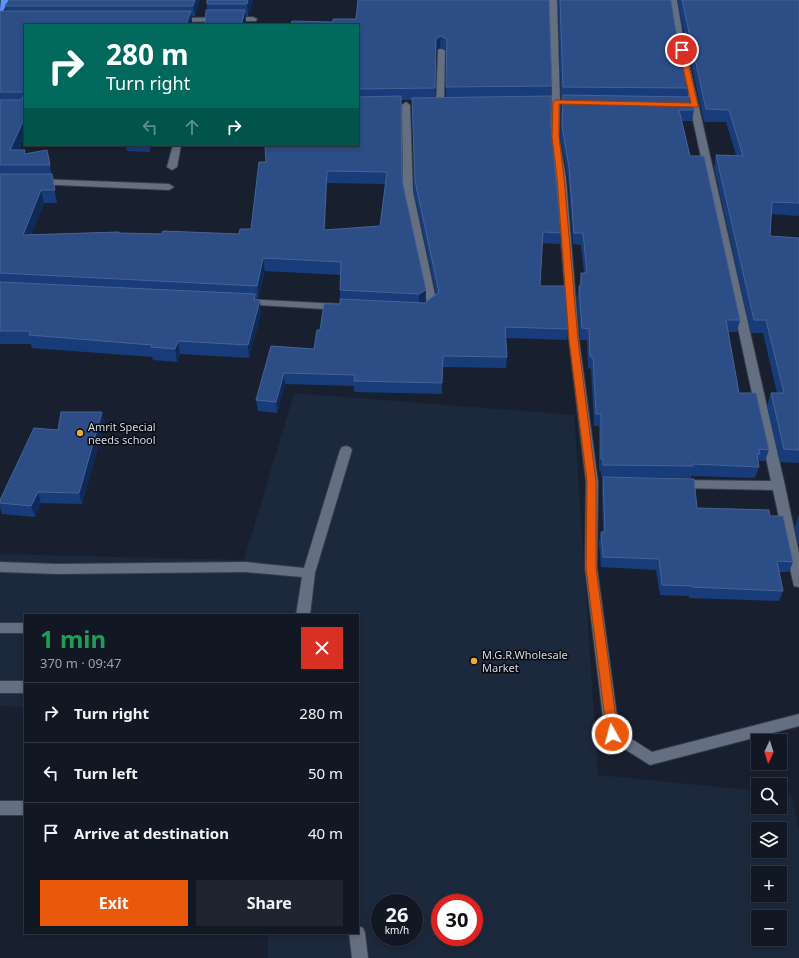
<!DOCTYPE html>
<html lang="en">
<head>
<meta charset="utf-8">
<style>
  :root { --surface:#121823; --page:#1f2530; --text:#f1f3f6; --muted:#9ca0a6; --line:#313741; --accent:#ea580c }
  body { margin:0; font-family:"Noto Sans",sans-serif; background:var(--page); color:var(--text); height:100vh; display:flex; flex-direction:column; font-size:15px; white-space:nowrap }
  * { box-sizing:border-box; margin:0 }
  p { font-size:13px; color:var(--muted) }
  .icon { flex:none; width:22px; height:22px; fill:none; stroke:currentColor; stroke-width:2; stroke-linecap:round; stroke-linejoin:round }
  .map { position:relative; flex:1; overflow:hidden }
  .side { position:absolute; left:24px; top:614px; width:335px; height:320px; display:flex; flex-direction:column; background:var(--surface); border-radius:0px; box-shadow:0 2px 6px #0003,0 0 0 1px var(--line) }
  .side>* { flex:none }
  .banner { position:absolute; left:24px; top:24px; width:335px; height:122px; border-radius:0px; box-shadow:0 2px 6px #0003,0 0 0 1px var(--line); background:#00695c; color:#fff; overflow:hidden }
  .needle { width:26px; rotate:184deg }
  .tools { position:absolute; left:751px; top:734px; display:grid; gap:8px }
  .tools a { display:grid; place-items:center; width:36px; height:36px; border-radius:0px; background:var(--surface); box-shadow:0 2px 6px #0003,0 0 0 1px var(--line); font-size:20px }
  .speed { position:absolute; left:371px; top:894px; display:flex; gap:8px; font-size:20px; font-weight:700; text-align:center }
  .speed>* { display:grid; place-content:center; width:52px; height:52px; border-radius:50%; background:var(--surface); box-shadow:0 2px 6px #0003,0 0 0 1px var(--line); line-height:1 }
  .speed small { font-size:10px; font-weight:400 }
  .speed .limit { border:6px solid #d22; background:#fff; color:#111 }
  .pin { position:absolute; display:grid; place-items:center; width:34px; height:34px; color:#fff; margin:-17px; border:2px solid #fff; border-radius:50%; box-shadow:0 1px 4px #0007 }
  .me { position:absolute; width:44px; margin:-22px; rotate:353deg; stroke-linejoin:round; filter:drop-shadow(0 0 3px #0008) }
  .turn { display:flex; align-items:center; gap:14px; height:84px; padding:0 16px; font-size:18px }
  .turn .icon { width:52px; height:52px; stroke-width:2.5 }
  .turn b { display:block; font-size:28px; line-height:34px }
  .lanes { display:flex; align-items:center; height:38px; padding:0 16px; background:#0003; justify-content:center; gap:20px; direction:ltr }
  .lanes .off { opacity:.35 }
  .round { display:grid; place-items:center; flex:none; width:42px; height:42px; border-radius:0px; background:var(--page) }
  .head { display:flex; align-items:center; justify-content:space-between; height:68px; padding:0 16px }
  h1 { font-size:24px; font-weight:700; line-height:30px; color:#1e9e55 }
  .primary-button { display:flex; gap:8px; margin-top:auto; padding:8px 16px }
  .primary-button a { flex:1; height:46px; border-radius:0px; background:var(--accent); color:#fff; font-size:16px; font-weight:700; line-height:46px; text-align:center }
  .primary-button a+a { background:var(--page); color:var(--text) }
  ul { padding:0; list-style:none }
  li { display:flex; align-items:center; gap:12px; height:60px; padding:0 16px; border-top:1px solid var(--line) }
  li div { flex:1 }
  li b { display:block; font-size:15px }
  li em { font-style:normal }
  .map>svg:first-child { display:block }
  .built { fill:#1c283c; fill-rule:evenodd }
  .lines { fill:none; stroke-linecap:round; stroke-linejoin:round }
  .minor-casing { stroke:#363c48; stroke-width:2 }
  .highway-casing { stroke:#363c48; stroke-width:2 }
  .minor { fill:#646f81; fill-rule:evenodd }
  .highway { fill:#5793fd; fill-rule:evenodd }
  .wall { fill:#183c7a; fill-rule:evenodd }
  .shaded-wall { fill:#102a57 }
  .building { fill:#2c4d86; stroke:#476394; fill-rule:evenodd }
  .route { fill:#ea580c; stroke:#983908 }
  .poi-dot { fill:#e6ac36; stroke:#070a10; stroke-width:1.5 }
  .labels { text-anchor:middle; stroke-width:3; stroke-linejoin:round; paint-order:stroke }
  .poi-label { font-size:11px; fill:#d4dae5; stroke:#070a10; text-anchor:start }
</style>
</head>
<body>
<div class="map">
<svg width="799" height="958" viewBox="0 0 799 958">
  <rect width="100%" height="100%" fill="#18202f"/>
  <path class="built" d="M294,393L574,415L598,775L758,791V807H780V793L791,794L799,831V958H268V933H358V615H25V707L0,706V554L244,560ZM758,829H780V851H758ZM758,873H780V895H758ZM380,903H414V937H380ZM440,903H474V937H440ZM758,917H780V939H758Z"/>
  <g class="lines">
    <defs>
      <g id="minor">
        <polygon points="549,0 557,0 560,102 559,137 566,178 579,340 598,482 597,568 619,731 652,752 799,714 799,726 650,765 607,738 605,734 585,568 586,482 569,340 556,178 551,137 552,102"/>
        <polygon points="669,0 677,0 683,37 785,486 799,553 799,587 794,586 793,582 773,490 679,488 675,487 673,484 675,481 679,480 771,481 675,37"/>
        <polygon points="253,17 257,19 256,21 176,22 172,20 176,18"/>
        <polygon points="438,49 444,49 445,51 444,104 440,107 436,104"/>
        <polygon points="406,102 410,105 413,192 437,304 422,313 417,310 427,303 403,192 402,105"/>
        <polygon points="173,145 181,145 177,167 172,170 167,167"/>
        <polygon points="37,179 169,184 174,187 169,190 34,184 32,182"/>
        <polygon points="244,299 340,304 345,307 340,310 240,304 239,302 240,300"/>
        <polygon points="346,446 350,447 352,450 315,573 310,615 296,615 302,577 245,572 57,574 0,572 0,562 57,564 245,562 304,568 340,450 342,447"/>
        <rect x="0" y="623" width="25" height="10"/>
        <rect x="0" y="681" width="25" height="12"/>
        <rect x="0" y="801" width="25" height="14"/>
        <polygon points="358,926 363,928 365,933 368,958 352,958 349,933 358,933"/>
      </g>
      <polygon id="highway" points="1,0 9,0 3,11 0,11"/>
    </defs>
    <use href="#minor" class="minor-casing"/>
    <use href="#highway" class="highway-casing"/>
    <use href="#minor" class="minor"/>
    <use href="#highway" class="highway"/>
  </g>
  <g class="wall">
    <path d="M9,0H200L195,16H191L192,22L25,25V135L19,150L26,154L47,150L57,203H44L31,235L119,233L161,234H239L251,229L266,162L358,145V25L333,22L356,19L549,0L552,86L551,96V126L561,233L560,244L542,243L540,286L569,329L567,340L506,338L507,357L506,368L442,367V394L354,392V386L285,384L277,413L258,411L256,400L271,346L314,349L320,330L340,304V275L265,271L258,298H256L261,313L249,358L180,354L177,362L153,360L152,357L32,348L31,344H0V12L6,11L5,6ZM440,48L446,51V97L435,98L436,51ZM401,100H412L414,192L436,294L425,303H424L425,302L426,290L402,180ZM327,183L386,184L380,226L325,230Z"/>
    <polygon points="207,0 253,0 248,16 246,16 246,22 207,10"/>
    <polygon points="558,0 671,0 675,26 689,88 688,97 694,110 692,121 682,121 690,156 740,320 737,332 728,332 739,393 769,450 765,461 758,461 759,467 755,478 691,476 691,478 601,477 601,471 599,471 599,426 594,426 591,369 588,368 587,340 580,340 577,298 581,273 584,273 581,245 573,244 568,178 560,137 562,99 561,99"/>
    <polygon points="677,0 799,0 799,216 771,214 770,236 799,238 799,463 780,462 767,406 771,393 777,393 763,333 751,333 714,167 716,155 736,155 726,122 704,122"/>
    <polygon points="126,145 152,145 150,152 127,151"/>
    <polygon points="105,423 82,504 41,503 35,517 2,514 0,507 0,500 58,430"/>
    <polygon points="603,477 697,508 770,516 793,562 789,572 779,572 783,591 779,601 689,598 689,596 660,595 656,570 601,567 599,543 601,532 603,532 602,488"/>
    <polygon points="799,514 799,546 795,527"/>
  </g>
  <g class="shaded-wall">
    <polygon points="195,0 200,0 195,16 193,6"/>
    <polygon points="248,0 253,0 248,16 247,4"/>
    <polygon points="245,10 246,22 246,25 241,25"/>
    <polygon points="191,11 192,22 191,25 186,25"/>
    <polygon points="441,36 440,48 436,51 436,39"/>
    <polygon points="25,117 25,135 13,162 10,150"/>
    <polygon points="149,145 152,145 150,152"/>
    <polygon points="327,171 327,183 324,243 324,230"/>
    <polygon points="41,190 44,203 26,248 23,235"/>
    <polygon points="263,258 265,271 258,298 257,286"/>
    <polygon points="426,290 425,302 419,306 419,294"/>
    <polygon points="260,300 261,313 249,358 248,345"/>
    <polygon points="178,341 180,354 177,362 175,349"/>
    <polygon points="284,373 285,384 277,413 276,402"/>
    <polygon points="102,412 105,423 82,504 79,493"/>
    <polygon points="38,492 41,503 35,517 31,506"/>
  </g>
  <g class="building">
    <polygon points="9,0 195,0 193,6 5,6"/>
    <polygon points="207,0 248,0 247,4 207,4"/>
    <polygon points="358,0 549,0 552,86 446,87 447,39 441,36 436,39 435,88 358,89 358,25 291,25 292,21 333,22 333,19 356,19"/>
    <polygon points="560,0 671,0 675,26 689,88 563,87"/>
    <polygon points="682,0 799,0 799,203 772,202 770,236 799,238 799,450 784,449 771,393 784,393 766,320 754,320 716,155 743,156 729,110 706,109"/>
    <polygon points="206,10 245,10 241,25 205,25"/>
    <polygon points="1,11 191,11 186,25 25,25 25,117 10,150 25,150 24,154 47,150 50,165 0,165 0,100 22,100 24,93 22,92 0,92 0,12"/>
    <polygon points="563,95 691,97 694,110 679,110 690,156 704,156 740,320 726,320 739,393 756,393 769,450 759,449 760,454 757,454 759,467 693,464 693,466 603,465 603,459 601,459 601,414 596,414 593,357 590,357 589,329 582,328 579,286 581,286 581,273 587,273 583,233 574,233 569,167 562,126"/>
    <path d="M401,96L402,180L426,290L419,294L340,290L341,262L263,258L257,286L0,273V174H52L55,190H41L23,235L119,232V233L161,234L163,231L239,234L240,229H251L259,162H266L265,145H358V97ZM327,171L387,172L380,226L324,230Z"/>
    <polygon points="551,96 551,126 561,233 543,232 540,286 565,286 569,329 505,327 507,357 443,356 442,383 354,381 355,375 284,373 276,402 256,400 271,346 314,349 317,330 320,330 324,304 340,304 340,299 425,303 439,292 415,181 412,98"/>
    <polygon points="0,282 255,294 254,300 260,300 248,345 178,341 175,349 151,347 152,345 29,335 30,331 0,331"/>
    <polygon points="61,412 102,412 79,493 38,492 31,506 0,503 0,500 34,428 58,430"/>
    <polygon points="603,477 694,479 697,508 769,510 770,516 783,516 793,562 777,561 783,591 692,587 692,586 662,585 659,559 603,557 601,532 605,532"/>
  </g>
  <polygon class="route" points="682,48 685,50 698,105 698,107 559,104 559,137 564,178 578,340 596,482 596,568 618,734 616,737 612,739 609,737 607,734 586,568 587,482 569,340 557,178 552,137 553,102 556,100 691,103 679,50"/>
  <g class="poi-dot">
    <circle cx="80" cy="433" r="4"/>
    <circle cx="474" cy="661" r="4"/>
  </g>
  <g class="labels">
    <g class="poi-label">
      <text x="88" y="431">Amrit Special<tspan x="88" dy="13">needs school</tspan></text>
      <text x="482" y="659">M.G.R.Wholesale<tspan x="482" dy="13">Market</tspan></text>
    </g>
  </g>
</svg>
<div class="tools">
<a><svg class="needle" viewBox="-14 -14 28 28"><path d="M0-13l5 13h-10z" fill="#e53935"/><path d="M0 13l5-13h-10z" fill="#9ca0a6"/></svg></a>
<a><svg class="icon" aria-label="search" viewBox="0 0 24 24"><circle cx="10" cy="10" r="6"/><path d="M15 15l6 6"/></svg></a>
<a><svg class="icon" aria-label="layers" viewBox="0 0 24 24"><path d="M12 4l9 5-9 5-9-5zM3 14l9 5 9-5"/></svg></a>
<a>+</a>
<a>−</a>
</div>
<div class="speed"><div>26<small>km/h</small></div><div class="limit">30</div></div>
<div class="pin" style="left:682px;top:50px;background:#d93025"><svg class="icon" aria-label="arrive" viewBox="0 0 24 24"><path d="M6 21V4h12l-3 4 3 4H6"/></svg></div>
<svg class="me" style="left:612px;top:734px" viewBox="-20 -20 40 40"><circle r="17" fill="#ea580c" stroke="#fff" stroke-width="3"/><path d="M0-11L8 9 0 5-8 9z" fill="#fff"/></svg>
<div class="banner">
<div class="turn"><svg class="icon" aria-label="right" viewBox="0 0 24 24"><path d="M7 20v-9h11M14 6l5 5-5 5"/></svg><div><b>280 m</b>Turn right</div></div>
<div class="lanes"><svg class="icon off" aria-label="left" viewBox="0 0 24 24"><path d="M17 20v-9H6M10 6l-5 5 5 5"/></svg><svg class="icon off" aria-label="ahead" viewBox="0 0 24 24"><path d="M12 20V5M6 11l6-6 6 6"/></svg><svg class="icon" aria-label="right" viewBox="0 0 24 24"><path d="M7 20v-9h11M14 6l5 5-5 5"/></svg></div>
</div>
<section class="side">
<div class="head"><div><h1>1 min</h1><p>370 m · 09:47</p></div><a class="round" style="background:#d93025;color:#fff"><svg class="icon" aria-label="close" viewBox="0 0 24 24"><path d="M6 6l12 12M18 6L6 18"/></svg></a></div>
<ul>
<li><svg class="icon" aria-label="right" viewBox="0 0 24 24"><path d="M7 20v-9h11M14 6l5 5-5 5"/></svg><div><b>Turn right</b></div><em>280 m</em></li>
<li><svg class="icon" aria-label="left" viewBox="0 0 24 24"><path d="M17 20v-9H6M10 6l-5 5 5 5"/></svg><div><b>Turn left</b></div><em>50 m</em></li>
<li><svg class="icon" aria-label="arrive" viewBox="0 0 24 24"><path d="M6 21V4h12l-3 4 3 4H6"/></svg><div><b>Arrive at destination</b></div><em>40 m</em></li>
</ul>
<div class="primary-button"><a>Exit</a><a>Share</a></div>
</section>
</div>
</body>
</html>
